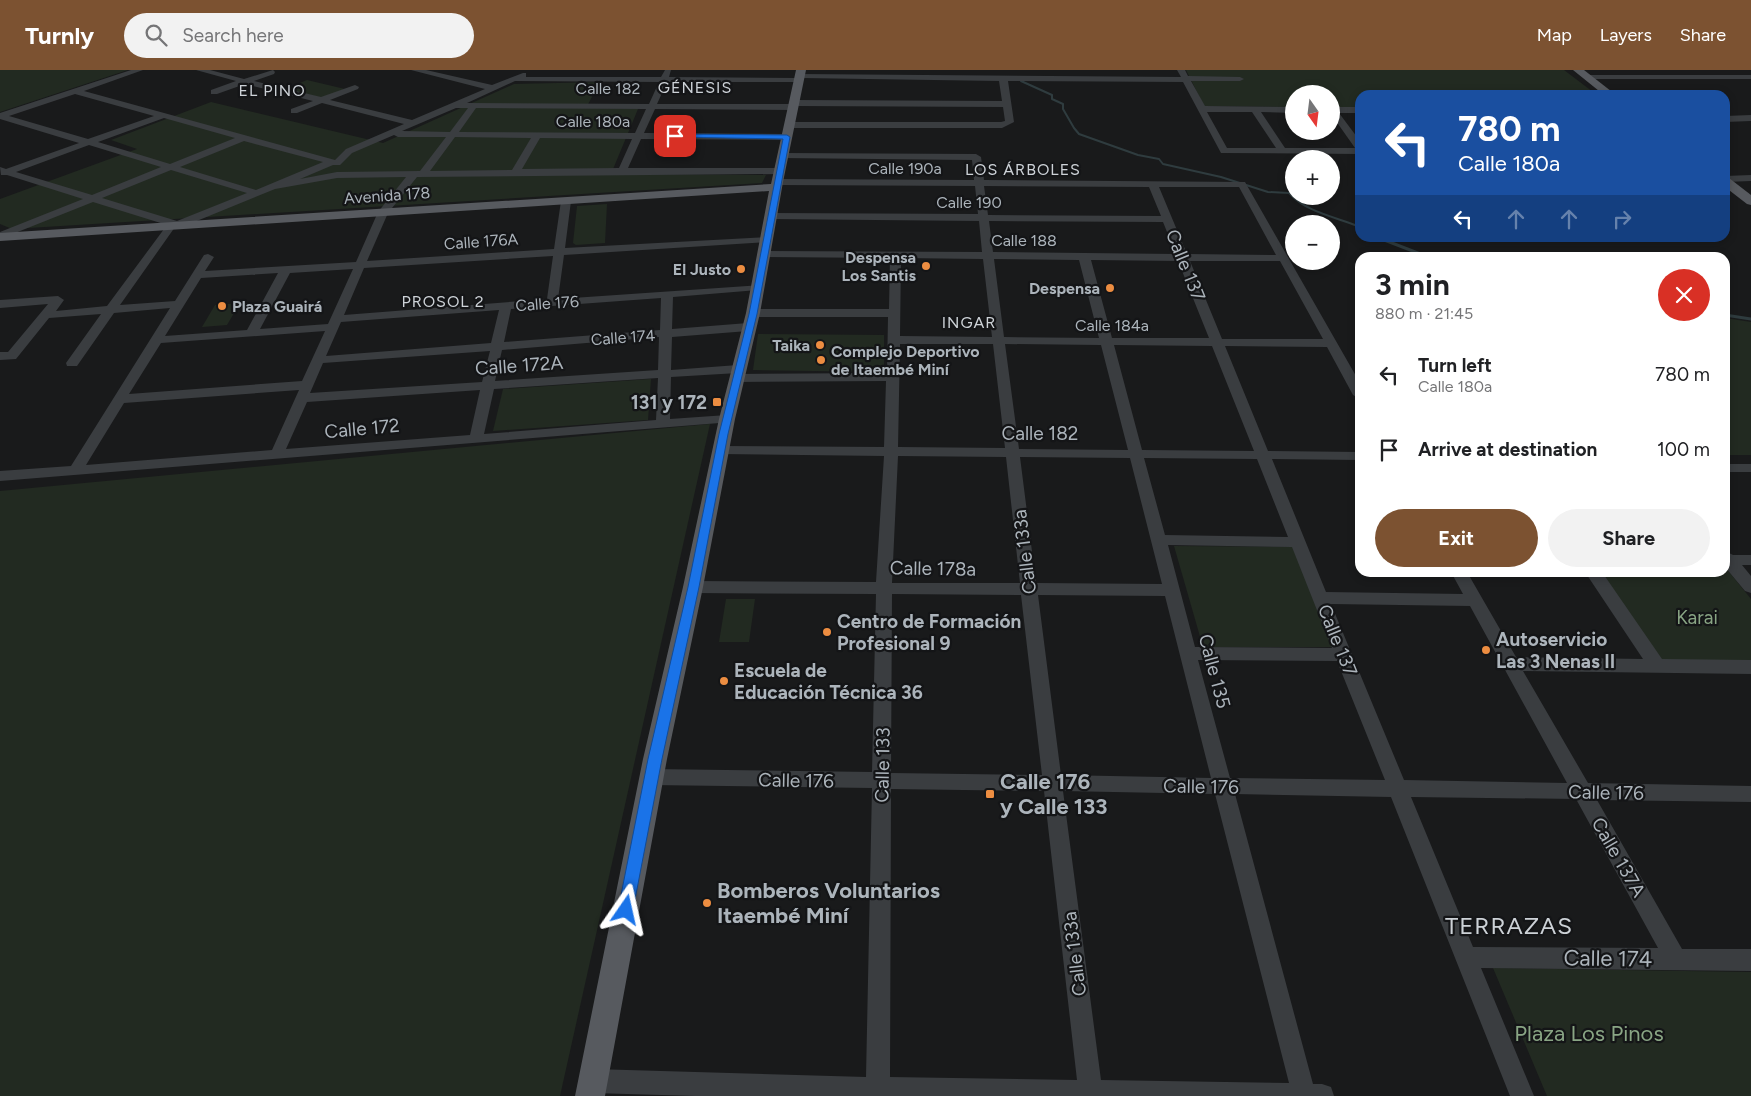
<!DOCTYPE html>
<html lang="en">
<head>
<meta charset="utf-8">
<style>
  :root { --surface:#fff; --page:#f2f2f2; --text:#202124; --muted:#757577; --accent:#7c5231 }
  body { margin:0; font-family:Figtree,sans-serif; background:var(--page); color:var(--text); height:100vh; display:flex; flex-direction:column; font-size:19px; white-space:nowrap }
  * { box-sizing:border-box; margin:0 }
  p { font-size:16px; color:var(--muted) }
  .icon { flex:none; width:28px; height:28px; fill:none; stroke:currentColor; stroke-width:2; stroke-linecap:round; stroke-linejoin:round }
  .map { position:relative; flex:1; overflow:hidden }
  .drawer { position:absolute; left:1355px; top:182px; width:375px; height:325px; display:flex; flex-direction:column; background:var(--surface); border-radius:15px; box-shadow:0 2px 8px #0003 }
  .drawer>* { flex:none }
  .banner { position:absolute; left:1355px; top:20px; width:375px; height:152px; border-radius:15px; box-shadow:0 2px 8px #0003; background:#1a4fa0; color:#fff; overflow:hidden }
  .needle { width:32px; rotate:166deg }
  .controls { position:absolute; left:1285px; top:15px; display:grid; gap:10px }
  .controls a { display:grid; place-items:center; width:55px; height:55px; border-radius:50%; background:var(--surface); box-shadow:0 2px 8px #0003; font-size:25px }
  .pin { position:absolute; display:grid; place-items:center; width:42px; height:42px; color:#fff; margin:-21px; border-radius:10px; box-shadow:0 2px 8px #0006 }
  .me { position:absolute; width:55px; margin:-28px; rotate:11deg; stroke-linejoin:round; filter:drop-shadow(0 0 4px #0008) }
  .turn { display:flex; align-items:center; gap:18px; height:105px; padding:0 20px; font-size:22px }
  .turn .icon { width:65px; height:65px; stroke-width:2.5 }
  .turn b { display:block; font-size:35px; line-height:42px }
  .lanes { display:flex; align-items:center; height:48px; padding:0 20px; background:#0003; justify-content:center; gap:25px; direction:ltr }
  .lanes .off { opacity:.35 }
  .round { display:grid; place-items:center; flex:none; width:52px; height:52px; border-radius:26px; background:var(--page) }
  .headline { display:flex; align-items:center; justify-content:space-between; height:85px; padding:0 20px }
  h1 { font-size:30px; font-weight:700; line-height:38px }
  .cta { display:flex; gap:10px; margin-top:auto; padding:10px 20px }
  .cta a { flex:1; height:58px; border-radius:30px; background:var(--accent); color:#fff; font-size:20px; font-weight:700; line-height:58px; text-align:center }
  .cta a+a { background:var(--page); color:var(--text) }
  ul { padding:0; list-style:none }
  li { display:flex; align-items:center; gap:15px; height:75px; padding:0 20px }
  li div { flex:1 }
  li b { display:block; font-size:19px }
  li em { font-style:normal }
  header { display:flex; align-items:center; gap:30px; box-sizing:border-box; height:70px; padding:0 25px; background:var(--accent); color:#fff }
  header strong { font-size:24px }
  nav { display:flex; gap:28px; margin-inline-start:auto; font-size:18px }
  .search { width:350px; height:45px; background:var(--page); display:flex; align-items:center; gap:12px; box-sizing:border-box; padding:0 18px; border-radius:28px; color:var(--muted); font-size:19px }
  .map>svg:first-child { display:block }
  .green { fill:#222a21 }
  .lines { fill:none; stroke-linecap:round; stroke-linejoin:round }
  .stream-far1 { stroke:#2f3c3f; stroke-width:2 }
  .stream { stroke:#2f3c3f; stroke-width:3 }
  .minor { fill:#3a3d40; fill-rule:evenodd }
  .major { fill:#575a5f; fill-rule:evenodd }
  .route { fill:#1a73e8; stroke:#114b97 }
  .poi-dot { fill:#ec8d41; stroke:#141517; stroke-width:2 }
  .labels { text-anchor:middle; stroke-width:4.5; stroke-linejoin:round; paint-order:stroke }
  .far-neighbourhood-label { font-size:16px; letter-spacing:1px; fill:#cdd2d7; stroke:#141517 }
  .far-street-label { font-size:16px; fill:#acb4bb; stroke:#141517 }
  .far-poi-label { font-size:16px; font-weight:bold; fill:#acb4bb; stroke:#141517; text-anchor:end }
  .street-label { font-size:19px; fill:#acb4bb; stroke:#141517 }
  .poi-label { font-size:19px; font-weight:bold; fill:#acb4bb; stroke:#141517; text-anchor:start }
  .park-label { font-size:19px; fill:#89a584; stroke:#141517 }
  .near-poi-label { font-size:22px; font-weight:bold; fill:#acb4bb; stroke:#141517; text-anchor:start }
  .near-street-label { font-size:22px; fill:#acb4bb; stroke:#141517 }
  .near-park-label { font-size:22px; fill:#89a584; stroke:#141517 }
  .near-neighbourhood-label { font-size:24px; letter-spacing:1px; fill:#cdd2d7; stroke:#141517 }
</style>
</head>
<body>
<header>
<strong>Turnly</strong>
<div class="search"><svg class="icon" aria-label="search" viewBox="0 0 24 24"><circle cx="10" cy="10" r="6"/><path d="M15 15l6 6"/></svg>Search here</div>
<nav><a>Map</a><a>Layers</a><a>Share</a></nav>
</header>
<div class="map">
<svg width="1751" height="1026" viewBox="0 0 1751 1026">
  <rect width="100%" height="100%" fill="#191a1b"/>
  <g class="green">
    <polygon points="0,0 128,0 0,42"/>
    <polygon points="1186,0 1564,0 1597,25 1360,25 1360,37 1331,37 1331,24 1294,24 1294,37 1204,36"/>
    <polygon points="307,10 345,19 323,28 285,19"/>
    <polygon points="600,12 586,38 638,39 611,104 766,105 762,113 12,159 0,154 0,129 137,79 111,70 211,32 383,73 514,14"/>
    <polygon points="607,134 605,173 576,175 573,173 577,136"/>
    <polygon points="240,233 227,255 202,257 215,235"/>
    <polygon points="1725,248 1751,252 1751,385 1725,385"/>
    <polygon points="758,264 884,265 884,302 753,300"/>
    <polygon points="651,309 648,350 493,361 503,319"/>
    <polygon points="710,354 560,1026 0,1026 0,421"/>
    <polygon points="1174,476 1294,477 1335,577 1203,577"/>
    <polygon points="1725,497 1751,529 1751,592 1662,592 1600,503 1725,502"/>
    <polygon points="726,529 755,529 749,572 719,572"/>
    <polygon points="1493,898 1751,902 1751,1026 1547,1026"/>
  </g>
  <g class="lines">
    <path class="stream-far1" d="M1021,11L1052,25V29L1063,34V39L1074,58L1079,64L1138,85L1159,89L1163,94L1221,107L1268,122L1289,123C1307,143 1337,147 1360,157"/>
    <g class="stream">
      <polyline points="1379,168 1431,188"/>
      <polyline points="1725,245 1751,249"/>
    </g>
    <g class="minor">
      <path d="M131,0H143L84,21L335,90L346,79L404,54L322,33L297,43H291V39L313,31L245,14L217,24H211V20L236,11L196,0H210L244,9L273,0L275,2L274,4L254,11L321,27L355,15L359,17L358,19L330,30L412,50L485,19L411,0H426L492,15L523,3H526V7H661L665,0H671L669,7L796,8V4H799L1181,7L1177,0H1185L1188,6L1240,7L1244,9L1240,11H1191L1205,36L1294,37V43L1261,42L1285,78H1355L1331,44V37H1360V43H1339L1360,71V84L1221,83L1183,12L1008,11L1014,52L1002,58H789L785,55L789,52H1001L1005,51L1003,37L796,36V39L793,40L655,39L644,63L787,64L792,67L787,70L641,69L628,98H779L784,101L779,104L417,107L388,143L367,191L554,179L561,131L566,128L571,131L565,178L771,167L772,169L767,172L564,185L558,229L762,215L764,217L762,219L758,220L673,227L672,259L748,253L754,257L748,261L672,267L671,300L738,295L744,299L738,303L671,307L670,349L727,345L734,349L732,352L0,411V401L71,396L170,238L114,243L77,296H67L66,293L101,244L49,248L16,289L0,290V282H8L48,234L0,238V230L58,226L64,230L56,241L107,236L167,155L93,132L0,169V162L83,129L7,105H1L0,97L6,99L79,73L0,49V43ZM802,8L999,11L1002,31L794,30L791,31V34H657L667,12H802ZM515,11L659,12L649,34L467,33ZM75,24L154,46L88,69L9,46ZM456,38H468L450,62L402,61ZM476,38L646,39L635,63L459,62ZM1207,42H1252L1276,78H1227ZM164,48L235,68L170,94L98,72ZM394,65L398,67H446L420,101L337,102L300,109L333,95H340L352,83ZM455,67L531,68L512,100L430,101ZM540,68L632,69L619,98L522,99ZM244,71L323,92L256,120L180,97ZM89,75L161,97L92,125L16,102ZM171,100L247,123L177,151L102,128ZM406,107L378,142L356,192L205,201L214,187L208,184L204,185L175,231L120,235L175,157H182L275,119L337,108ZM553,186L547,229L344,245L364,198ZM353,199L328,254L260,259L290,203ZM278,203L247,260L165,266L201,208ZM661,228L660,260L504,272L511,239ZM499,240L491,273L326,286L341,252ZM325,261L302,311L129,324L161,273ZM659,267L658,300L495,311L502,280ZM490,281L482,312L310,323L323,293ZM658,308L656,350L484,364L494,319ZM299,320L272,380L86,395L124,333ZM480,320L470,365L286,379L307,332Z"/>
      <polygon points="1584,5 1751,5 1751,9 1587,9 1583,7"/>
      <polygon points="1751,45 1751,51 1725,52 1725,46"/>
      <path d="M783,83L976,84L981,87L984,110L1245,112L1360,313V329L1353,325L1327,277L1225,276L1268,381L1360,382V390L1272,389L1326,522L1463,524L1451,502H1467L1516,587L1643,589L1585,502H1602L1662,589L1751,590V604L1523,601L1588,713L1751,716V732L1597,730L1682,879H1751V901L1481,898L1534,1026H1510L1391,727L1235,724L1313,1014H1322L1331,1017L1334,1026H695L593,1023L584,1020L581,1011L584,1002L593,999L866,1007L872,718L651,715L644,713L641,707L644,701L651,699L872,702L876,524L693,523L687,521L685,517L687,513L693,511L876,512L884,386L720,384L715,383L713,380L715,377L720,376L884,377L886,311L736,312L730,308L736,304L887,303L888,247H753L747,243L753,239H889L890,188L764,187L759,184L764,181L982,182L979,151L770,149L765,146L770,143L978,144L975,116L777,115L772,112L777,109L974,110L972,90L780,88L778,86ZM984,116L1149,117L1161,146L988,145ZM1159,117H1239L1276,185L1187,184ZM989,151L1163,152L1176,184L993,182ZM901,188L983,189L992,267L900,266ZM994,189L1079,190L1099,268L1004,267ZM1091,190L1178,191L1209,268H1112ZM1190,191H1280L1323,269H1222ZM900,274H993L1005,378L898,377ZM1005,274L1101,275L1128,380L1019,379ZM1114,275L1212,276L1254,381L1142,380ZM898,386L1006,387L1020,513H892ZM1020,387L1130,388L1162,514L1036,513ZM1144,388L1257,389L1288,467L1165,465ZM1168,475L1292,477L1332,578L1195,577ZM892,524L1021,525L1042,705L891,703ZM1038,525L1165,526L1211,708L1061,705ZM1331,534L1470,536L1567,713L1404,710ZM1198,590L1337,591L1385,710L1230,708ZM891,719L1044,721L1077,1010L890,1007ZM1063,721L1215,724L1289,1013L1101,1010ZM1411,727L1576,729L1658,878L1473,877Z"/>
      <polygon points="1751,105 1751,111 1725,112 1725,106"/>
      <rect x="1725" y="394" width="26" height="8"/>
      <polygon points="1725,481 1733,485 1751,485 1751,495 1742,495 1751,506 1751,523 1745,521 1725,497"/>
    </g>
    <g class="major">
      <polygon points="796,0 806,0 783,112 760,243 735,349 703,517 667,689 605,1026 575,1026 643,689 683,517 719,349 746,243 769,121 0,171 0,163 771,114"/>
      <polygon points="1573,0 1584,0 1616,25 1604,25"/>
      <polygon points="1725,107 1729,108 1751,125 1751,135 1747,134 1725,117"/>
    </g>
  </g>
  <polygon class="route" points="675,64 787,65 790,67 757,244 728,364 699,517 662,689 633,840 631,845 626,847 620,845 618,840 648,689 688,517 719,364 749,244 783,69 673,67 673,65"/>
  <g class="poi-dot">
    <circle cx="926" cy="196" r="5"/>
    <circle cx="741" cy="199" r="5"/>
    <circle cx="1110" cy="218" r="5"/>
    <circle cx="222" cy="236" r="5"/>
    <circle cx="820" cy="275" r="5"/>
    <circle cx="821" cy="290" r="5"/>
    <rect x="712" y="327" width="10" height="10" rx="2.5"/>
    <circle cx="827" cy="562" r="5"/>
    <circle cx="1486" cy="580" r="5"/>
    <circle cx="724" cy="611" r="5"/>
    <rect x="985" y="719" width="10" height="10" rx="2.5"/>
    <circle cx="707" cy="833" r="5"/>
  </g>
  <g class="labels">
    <g class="far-neighbourhood-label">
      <text x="695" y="23">GÉNESIS</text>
      <text x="272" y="26">EL PINO</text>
      <text x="1023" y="105">LOS ÁRBOLES</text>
      <text x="443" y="237">PROSOL 2</text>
      <text x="969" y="258">INGAR</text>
    </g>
    <g class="far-street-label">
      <text x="608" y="24">Calle 182</text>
      <text x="593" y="57">Calle 180a</text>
      <text x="905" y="104">Calle 190a</text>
      <text transform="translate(387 125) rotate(-4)" y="6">Avenida 178</text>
      <text x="969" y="138">Calle 190</text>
      <text x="1024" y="176">Calle 188</text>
      <text transform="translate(481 171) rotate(-4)" y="6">Calle 176A</text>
      <text transform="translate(547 233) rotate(-4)" y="6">Calle 176</text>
      <text x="1112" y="261">Calle 184a</text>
      <text transform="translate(623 267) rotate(-4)" y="6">Calle 174</text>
    </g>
    <g class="far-poi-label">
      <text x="916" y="193">Despensa<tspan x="916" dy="18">Los Santis</tspan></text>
      <text x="731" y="205">El Justo</text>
      <text x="1100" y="224">Despensa</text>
      <text x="232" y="242" text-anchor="start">Plaza Guairá</text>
      <text x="810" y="281">Taika</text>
      <text x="831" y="287" text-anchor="start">Complejo Deportivo<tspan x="831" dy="18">de Itaembé Miní</tspan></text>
    </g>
    <g class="street-label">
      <text transform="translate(1186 195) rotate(68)" y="7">Calle 137</text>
      <text transform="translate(519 295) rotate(-4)" y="7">Calle 172A</text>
      <text transform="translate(362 358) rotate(-5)" y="7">Calle 172</text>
      <text x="1040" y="370">Calle 182</text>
      <text transform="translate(1024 482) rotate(-97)" y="7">Calle 133a</text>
      <text transform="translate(933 498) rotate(1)" y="7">Calle 178a</text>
      <text transform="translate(1338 570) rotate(68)" y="7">Calle 137</text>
      <text transform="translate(1215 601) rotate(75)" y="7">Calle 135</text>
      <text transform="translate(882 695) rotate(-89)" y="7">Calle 133</text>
      <text transform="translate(796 710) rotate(1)" y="7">Calle 176</text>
      <text transform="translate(1201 716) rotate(1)" y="7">Calle 176</text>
      <text transform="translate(1606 722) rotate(1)" y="7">Calle 176</text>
      <text transform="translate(1619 787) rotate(60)" y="7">Calle 137A</text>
      <text transform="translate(1074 884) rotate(-97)" y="7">Calle 133a</text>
    </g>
    <g class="poi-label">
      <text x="707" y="339" text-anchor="end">131 y 172</text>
      <text x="837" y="558">Centro de Formación<tspan x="837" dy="22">Profesional 9</tspan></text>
      <text x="1496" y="576">Autoservicio<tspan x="1496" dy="22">Las 3 Nenas II</tspan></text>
      <text x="734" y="607">Escuela de<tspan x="734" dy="22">Educación Técnica 36</tspan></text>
    </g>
    <g class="park-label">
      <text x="1697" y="554">Karai</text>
    </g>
    <g class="near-poi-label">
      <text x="1000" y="719">Calle 176<tspan x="1000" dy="25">y Calle 133</tspan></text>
      <text x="717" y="828">Bomberos Voluntarios<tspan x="717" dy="25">Itaembé Miní</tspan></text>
    </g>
    <g class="near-street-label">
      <text transform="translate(1608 888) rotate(1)" y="8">Calle 174</text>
    </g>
    <g class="near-park-label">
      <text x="1589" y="971">Plaza Los Pinos</text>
    </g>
    <g class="near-neighbourhood-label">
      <text x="1509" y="864">TERRAZAS</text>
    </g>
  </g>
</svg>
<div class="controls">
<a><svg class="needle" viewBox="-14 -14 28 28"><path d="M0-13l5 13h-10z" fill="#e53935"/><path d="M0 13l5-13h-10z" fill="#757577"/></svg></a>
<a>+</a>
<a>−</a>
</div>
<div class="pin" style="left:675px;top:66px;background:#d93025"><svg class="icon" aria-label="arrive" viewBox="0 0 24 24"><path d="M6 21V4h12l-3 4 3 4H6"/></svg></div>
<svg class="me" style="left:626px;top:840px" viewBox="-20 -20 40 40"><path d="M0-17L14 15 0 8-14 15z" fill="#1a73e8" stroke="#fff" stroke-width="4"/></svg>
<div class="banner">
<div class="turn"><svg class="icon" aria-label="left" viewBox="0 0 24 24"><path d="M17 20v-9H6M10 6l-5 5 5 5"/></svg><div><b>780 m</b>Calle 180a</div></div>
<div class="lanes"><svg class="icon" aria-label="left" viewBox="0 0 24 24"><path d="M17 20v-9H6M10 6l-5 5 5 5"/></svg><svg class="icon off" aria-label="ahead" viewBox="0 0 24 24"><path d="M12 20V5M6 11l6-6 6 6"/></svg><svg class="icon off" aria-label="ahead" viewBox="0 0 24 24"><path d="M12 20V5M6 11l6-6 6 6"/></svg><svg class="icon off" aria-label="right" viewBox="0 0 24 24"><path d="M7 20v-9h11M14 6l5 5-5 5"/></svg></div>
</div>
<section class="drawer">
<div class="headline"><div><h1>3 min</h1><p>880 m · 21:45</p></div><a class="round" style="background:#d93025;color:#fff"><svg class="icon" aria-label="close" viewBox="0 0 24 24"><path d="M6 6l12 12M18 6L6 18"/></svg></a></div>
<ul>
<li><svg class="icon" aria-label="left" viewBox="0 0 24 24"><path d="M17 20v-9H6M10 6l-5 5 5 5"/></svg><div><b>Turn left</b><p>Calle 180a</p></div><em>780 m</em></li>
<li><svg class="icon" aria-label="arrive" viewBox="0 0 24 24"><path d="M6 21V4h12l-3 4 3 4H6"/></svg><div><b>Arrive at destination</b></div><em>100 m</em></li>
</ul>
<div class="cta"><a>Exit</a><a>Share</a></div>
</section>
</div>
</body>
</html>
